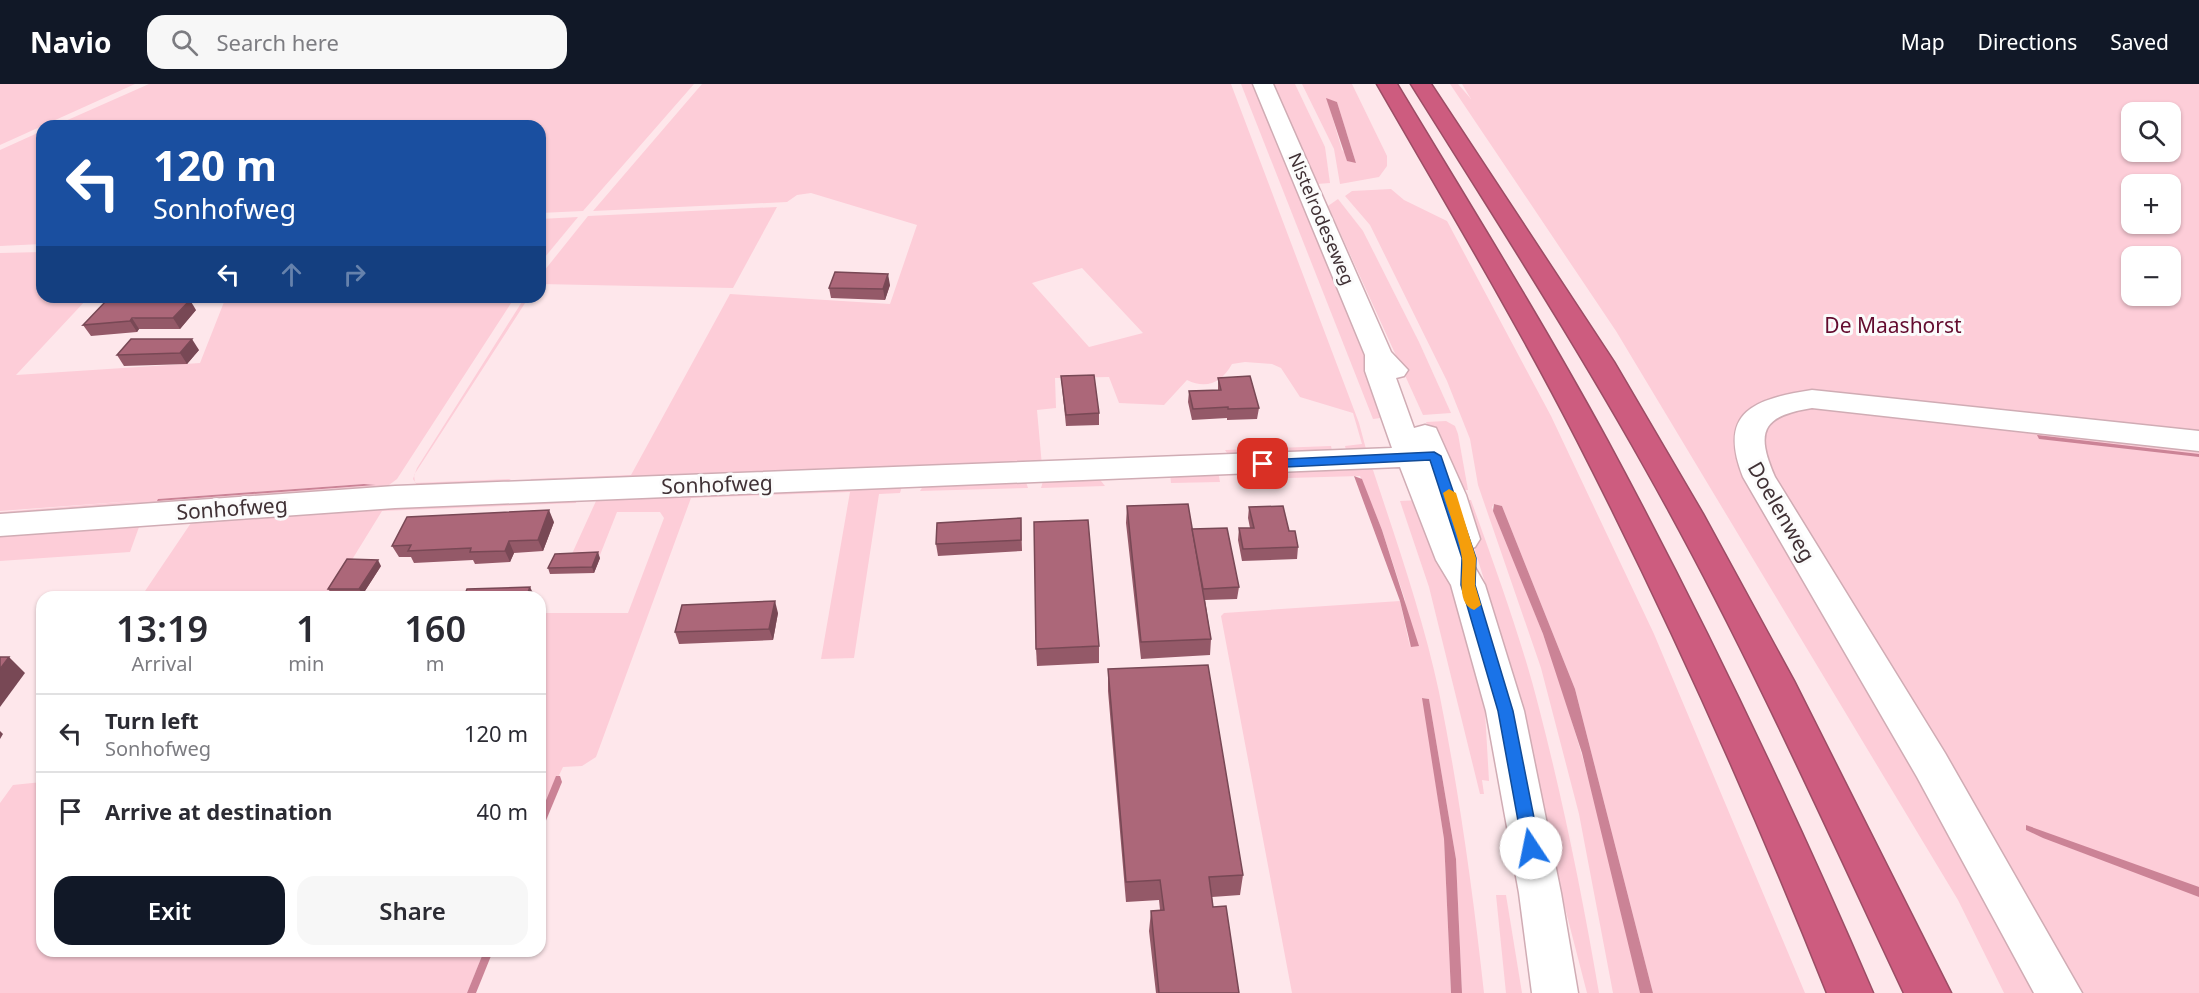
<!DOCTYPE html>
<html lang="en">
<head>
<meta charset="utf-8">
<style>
  :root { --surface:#fff; --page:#f7f7f7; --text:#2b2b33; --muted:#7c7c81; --line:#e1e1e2; --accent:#111827 }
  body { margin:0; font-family:"Noto Sans",sans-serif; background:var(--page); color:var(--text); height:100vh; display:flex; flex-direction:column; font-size:22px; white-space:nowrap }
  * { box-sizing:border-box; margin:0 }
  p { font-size:20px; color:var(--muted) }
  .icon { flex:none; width:33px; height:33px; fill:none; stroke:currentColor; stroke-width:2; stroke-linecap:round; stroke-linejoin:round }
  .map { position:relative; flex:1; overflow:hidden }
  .details { position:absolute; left:36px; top:507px; width:510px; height:366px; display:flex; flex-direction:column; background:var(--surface); border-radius:18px; box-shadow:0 2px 4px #0004 }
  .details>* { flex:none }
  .top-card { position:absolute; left:36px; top:36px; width:510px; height:183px; border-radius:18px; box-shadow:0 2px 4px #0004; background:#1a4fa0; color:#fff; overflow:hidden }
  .fabs { position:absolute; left:2121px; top:18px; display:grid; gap:12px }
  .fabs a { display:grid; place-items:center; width:60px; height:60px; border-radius:12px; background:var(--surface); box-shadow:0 2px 4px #0004; font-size:30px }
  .pin { position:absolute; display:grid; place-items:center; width:51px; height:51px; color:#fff; margin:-26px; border-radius:12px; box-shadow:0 3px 9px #0006 }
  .me { position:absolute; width:66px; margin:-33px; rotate:349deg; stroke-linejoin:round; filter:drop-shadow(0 0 4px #0008) }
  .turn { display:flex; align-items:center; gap:21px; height:126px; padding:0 18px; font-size:27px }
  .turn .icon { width:78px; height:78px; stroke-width:2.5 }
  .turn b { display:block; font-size:42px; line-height:51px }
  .lanes { display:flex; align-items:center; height:57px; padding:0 18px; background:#0003; justify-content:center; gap:30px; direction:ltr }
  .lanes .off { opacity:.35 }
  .eta { display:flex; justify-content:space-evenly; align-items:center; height:102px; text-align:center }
  .eta b { font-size:36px; font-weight:600; line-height:42px }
  .button { display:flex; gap:12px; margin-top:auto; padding:12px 18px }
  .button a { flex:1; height:69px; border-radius:18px; background:var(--accent); color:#fff; font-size:24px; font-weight:600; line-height:69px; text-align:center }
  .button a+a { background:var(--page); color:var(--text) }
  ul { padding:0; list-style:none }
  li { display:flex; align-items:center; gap:18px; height:78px; padding:0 18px; border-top:2px solid var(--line) }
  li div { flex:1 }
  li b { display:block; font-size:22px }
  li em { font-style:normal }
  header { display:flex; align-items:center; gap:36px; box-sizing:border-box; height:84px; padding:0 30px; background:var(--accent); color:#fff }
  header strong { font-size:28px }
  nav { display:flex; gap:33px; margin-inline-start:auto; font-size:21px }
  .search { width:420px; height:54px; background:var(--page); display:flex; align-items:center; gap:15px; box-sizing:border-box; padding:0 21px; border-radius:18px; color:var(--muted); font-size:22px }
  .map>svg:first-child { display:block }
  .green { fill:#fdcdd8; fill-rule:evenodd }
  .water { fill:#cb8396 }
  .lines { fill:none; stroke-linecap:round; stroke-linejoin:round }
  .minor-casing { stroke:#d0acb4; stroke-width:3 }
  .highway-casing { stroke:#9c4d65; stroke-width:3 }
  .minor { fill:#fff; fill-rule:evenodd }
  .highway { fill:#cd5c7f; fill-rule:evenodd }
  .wall { fill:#945968 }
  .shaded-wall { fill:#784855 }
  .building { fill:#ac6779; stroke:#784855; stroke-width:1.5 }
  .route { fill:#1a73e8; stroke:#114b97; stroke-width:1.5 }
  .slow { fill:#f59e0b }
  .labels { text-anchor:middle; stroke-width:6; stroke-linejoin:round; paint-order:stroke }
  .far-street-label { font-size:18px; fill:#403135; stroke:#fbfbfb }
  .park-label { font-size:21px; fill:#630c2f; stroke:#fbfbfb }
  .street-label { font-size:21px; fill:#403135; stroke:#fbfbfb }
</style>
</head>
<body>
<header>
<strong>Navio</strong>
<div class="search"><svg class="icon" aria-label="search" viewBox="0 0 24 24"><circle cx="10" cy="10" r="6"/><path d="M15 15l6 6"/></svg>Search here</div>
<nav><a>Map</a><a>Directions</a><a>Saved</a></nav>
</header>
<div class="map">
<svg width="2199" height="909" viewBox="0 0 2199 909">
  <rect width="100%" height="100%" fill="#fee7eb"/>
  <g class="green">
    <polygon points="0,0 135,0 0,61"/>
    <polygon points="149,0 694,0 583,127 540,129 540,42 54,42"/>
    <path d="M702,0H1231L1359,339L1366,365L1365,370H1347L1345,362L1362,360L1353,329L1300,313L1281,284L1272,280L1245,278L1232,280C1222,298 1207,306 1187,296L1164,321L1119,319L1109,293L1055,294L1056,324L1037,326L1042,382L824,390L820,385H805L801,391L539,400L530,395L631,391L730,210L890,220L917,141L811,109L797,111L787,118L593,127ZM1082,184L1143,249L1089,263L1032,199Z"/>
    <polygon points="1241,0 1254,0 1346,223 1388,333 1373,335"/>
    <polygon points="1273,0 1295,0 1325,63 1330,99 1317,100"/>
    <path d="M1302,0H1352L1387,72V82L1379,93L1340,100L1334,65ZM1327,15L1337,18L1356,79L1342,66Z"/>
    <path d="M1450,0H1458L1471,15L1462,0H2199V909H2004L1958,816L1616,247ZM2132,28H2170V68H2132ZM2132,100H2170V140H2132ZM2132,172H2170V212H2132Z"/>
    <polygon points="42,47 42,160 0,162 0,66"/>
    <path d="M1391,105L1404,116L1447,137L1551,332L1654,550L1805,909H1653L1575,605L1502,422L1494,420L1492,423C1512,474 1534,524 1552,575C1589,685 1616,796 1640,909H1613L1579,730L1541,584L1478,401L1470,355L1447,297L1370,141L1345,112L1352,107Z"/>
    <polygon points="1338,115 1363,147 1419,258 1451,329 1423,331 1328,122"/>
    <polygon points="777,123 733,204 540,200 540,192 588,132"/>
    <polygon points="578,133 540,179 540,135"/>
    <path d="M42,168V213H108L87,215L16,291L200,279L226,213H515L397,395L385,404L0,433V428L134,417L0,427V169ZM364,400L376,401L158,417V415Z"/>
    <polygon points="525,213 529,213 414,391 415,399 511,395 501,402 417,401 413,395 417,384"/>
    <polygon points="1446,337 1455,342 1458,350 1468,406 1456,406 1426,338"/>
    <polygon points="1331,362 1333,371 1231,375 1225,366"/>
    <path d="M1367,382L1373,386C1397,459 1423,533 1439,608C1459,707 1473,808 1484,909H1462L1456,775L1429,615L1423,614L1444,755L1451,909H1292L1221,532L1224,529L1400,517L1410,563L1405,516L1382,446L1360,392L1251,395V386Z"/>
    <polygon points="1218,387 1220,398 1171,399 1170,389"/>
    <polygon points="1097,392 1105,402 1041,404 1044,394"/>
    <polygon points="1025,395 1028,404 920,407 925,399"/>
    <polygon points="903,399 900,409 879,410 854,574 821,575 850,408 691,414 596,673 582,682 563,683 540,731 540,536 543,529 628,529 664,434 660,428 617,428 600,471 571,472 596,417 605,411"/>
    <polygon points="576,412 576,419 382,427 329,513 141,513 195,433"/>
    <path d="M1459,415L1471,416C1496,486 1522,556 1540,628C1564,721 1583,815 1599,909H1587L1564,820H1562L1529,658L1504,560Z"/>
    <polygon points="1419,416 1457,514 1488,627 1485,627 1489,697 1482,696 1484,710 1480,710 1429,503 1400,417"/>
    <polygon points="158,441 139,443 130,468 0,477 0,447"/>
    <polygon points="42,698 42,867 484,867 467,909 0,909 0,719 13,701"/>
    <polygon points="1496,811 1506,811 1522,909 1506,909"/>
  </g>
  <g class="water">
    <polygon points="1326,14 1337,18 1356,79 1347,77"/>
    <polygon points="2037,351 2199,370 2199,373 2039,355"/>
    <polygon points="1354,392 1362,395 1382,446 1419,562 1411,563 1400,517"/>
    <polygon points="364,400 376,401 157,417 158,415"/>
    <polygon points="1494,420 1502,422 1575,605 1653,909 1640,909 1582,669 1543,550 1493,427"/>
    <polygon points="1422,614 1429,615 1456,775 1462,909 1451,909 1444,755"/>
    <polygon points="556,692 560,692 562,698 540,751 540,731"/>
    <polygon points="2026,741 2199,803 2199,813 2043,754 2026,746"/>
    <polygon points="484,867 493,867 476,909 467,909"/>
  </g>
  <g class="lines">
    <defs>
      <g id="minor">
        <polygon points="1253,0 1273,0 1391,268 1408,286 1404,292 1396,294 1414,344 1425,341 1436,344 1466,411 1480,455 1475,463 1465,466 1485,501 1524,627 1561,809 1578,909 1532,909 1519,809 1486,627 1451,501 1436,476 1400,383 395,424 0,452 0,430 395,402 1392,364 1365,287 1365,271"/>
        <path d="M1812,306L2199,347V367L1812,324C1762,332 1755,347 1775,393L1945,669L2082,909H2034L1917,693L1743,393C1717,327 1755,315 1812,306Z"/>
      </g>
      <g id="highway">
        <path d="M1377,0H1397C1468,118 1541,235 1607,356C1704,536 1792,721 1873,909H1827C1752,721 1669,536 1577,356C1515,235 1445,118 1377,0Z"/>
        <path d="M1411,0H1431L1614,278L1703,430L1794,597L1951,909H1904C1828,748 1755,584 1669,427C1589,280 1500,142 1411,0Z"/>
      </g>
    </defs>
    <use href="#minor" class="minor-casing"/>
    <use href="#highway" class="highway-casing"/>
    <use href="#minor" class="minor"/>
    <use href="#highway" class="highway"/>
  </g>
  <g class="wall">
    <polygon points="890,201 885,216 831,214 829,204"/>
    <polygon points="196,226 180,245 139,245 137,248 91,252 83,241"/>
    <polygon points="199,266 187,280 124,282 117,271"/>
    <polygon points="1061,292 1099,329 1099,341 1066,342 1062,303"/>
    <polygon points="1218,294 1259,324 1257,335 1227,336 1227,334 1192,336 1188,318 1189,307 1218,306"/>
    <polygon points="1127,422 1192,445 1239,503 1237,515 1205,516 1211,555 1210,571 1141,575 1126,439"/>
    <polygon points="1249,423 1289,447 1298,463 1297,475 1242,477 1238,456 1239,444 1250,444 1248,434"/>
    <polygon points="1021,434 1022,467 938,472 936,460"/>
    <polygon points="554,438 543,467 514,469 510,478 475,480 473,476 414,479 411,473 399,473 392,462"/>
    <polygon points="600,474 594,489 550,490 548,484"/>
    <polygon points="381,482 363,510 332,510 328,505"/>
    <polygon points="778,529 773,556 679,560 675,548"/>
    <polygon points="1099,562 1099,579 1037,582 1036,565"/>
    <polygon points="1108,585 1243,791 1240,811 1212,813 1213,823 1239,909 1156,909 1149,847 1151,827 1160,826 1159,816 1126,818 1108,607"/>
  </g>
  <g class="shaded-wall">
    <polygon points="888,190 890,201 885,216 883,205"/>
    <polygon points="190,216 196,226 180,245 173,234"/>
    <polygon points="132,234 139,245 137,248 130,237"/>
    <polygon points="192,255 199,266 187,280 180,269"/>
    <polygon points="549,426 554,438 543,467 538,456"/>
    <polygon points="509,457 514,469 510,478 505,467"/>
    <polygon points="598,468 600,474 594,489 592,483"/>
    <polygon points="378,476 381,482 363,510 359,505"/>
    <polygon points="530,503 535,513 526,513"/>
    <polygon points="775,517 778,529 773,556 769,545"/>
    <polygon points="9,573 25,589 0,623 0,585"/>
    <polygon points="0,647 3,650 0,655"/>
  </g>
  <g class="building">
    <polygon points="835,188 888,190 883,205 829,204"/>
    <polygon points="107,216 190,216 173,234 132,234 130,237 83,241"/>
    <polygon points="131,255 192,255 180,269 117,271"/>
    <polygon points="1094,291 1099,329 1066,331 1061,292"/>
    <polygon points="1250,292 1259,324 1228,325 1228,323 1193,325 1189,307 1221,306 1218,294"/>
    <polygon points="1188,420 1211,555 1141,558 1127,422"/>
    <polygon points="1283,422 1289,447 1295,447 1298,463 1243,465 1239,444 1254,444 1249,423"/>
    <polygon points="549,426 538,456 509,457 505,467 470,468 471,464 408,467 411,461 392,462 407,433"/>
    <polygon points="1021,434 1021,456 936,460 937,439"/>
    <polygon points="1088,436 1099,562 1036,565 1034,438"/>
    <polygon points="1227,444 1239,503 1203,505 1192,445"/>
    <polygon points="598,468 592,483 548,484 555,470"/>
    <polygon points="347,475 378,476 359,505 328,505"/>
    <polygon points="530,503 526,513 464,513 467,505"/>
    <polygon points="775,517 769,545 675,548 682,521"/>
    <polygon points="0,573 9,573 0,585"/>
    <polygon points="1208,581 1243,791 1209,793 1213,823 1226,822 1239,909 1159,909 1151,827 1164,826 1160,796 1126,798 1108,585"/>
  </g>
  <polygon class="route" points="1434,368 1441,372 1476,474 1475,501 1513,627 1540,764 1537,769 1531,771 1525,769 1523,764 1498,627 1461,501 1462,474 1430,376 1263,384 1257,380 1263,376"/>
  <path class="slow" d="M1449,405L1456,409L1476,474L1475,501L1481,521L1474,526C1455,520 1464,488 1462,474C1459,453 1449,430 1443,409Z"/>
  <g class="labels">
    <g class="far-street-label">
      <text transform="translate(1321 135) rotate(67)" y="6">Nistelrodeseweg</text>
    </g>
    <g class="park-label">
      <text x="1893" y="249">De Maashorst</text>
    </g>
    <g class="street-label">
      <text transform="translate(717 401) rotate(-2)" y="7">Sonhofweg</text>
      <text transform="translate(232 425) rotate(-4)" y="7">Sonhofweg</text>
      <text transform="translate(1781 428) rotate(60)" y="7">Doelenweg</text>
    </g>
  </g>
</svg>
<div class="fabs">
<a><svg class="icon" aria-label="search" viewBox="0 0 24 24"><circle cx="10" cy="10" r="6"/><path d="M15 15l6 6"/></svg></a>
<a>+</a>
<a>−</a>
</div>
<div class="pin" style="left:1263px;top:380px;background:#d93025"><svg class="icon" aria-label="arrive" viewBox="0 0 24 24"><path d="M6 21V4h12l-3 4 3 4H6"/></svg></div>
<svg class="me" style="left:1531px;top:764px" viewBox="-20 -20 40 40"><circle r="19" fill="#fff"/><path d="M0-13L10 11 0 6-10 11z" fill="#1a73e8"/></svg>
<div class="top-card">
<div class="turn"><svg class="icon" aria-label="left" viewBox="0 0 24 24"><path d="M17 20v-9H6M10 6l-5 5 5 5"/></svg><div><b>120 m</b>Sonhofweg</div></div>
<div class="lanes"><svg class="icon" aria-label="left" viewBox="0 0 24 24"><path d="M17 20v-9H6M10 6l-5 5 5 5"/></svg><svg class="icon off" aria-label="ahead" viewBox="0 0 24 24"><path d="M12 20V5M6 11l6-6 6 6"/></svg><svg class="icon off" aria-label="right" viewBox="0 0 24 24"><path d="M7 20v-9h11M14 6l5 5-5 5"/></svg></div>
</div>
<section class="details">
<div class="eta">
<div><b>13:19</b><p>Arrival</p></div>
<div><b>1</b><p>min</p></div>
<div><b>160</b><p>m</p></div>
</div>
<ul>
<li><svg class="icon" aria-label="left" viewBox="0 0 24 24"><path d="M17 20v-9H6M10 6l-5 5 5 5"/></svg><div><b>Turn left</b><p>Sonhofweg</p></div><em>120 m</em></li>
<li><svg class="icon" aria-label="arrive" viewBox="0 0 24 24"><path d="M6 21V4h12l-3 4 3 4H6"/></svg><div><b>Arrive at destination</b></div><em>40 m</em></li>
</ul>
<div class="button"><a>Exit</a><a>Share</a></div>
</section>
</div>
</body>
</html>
